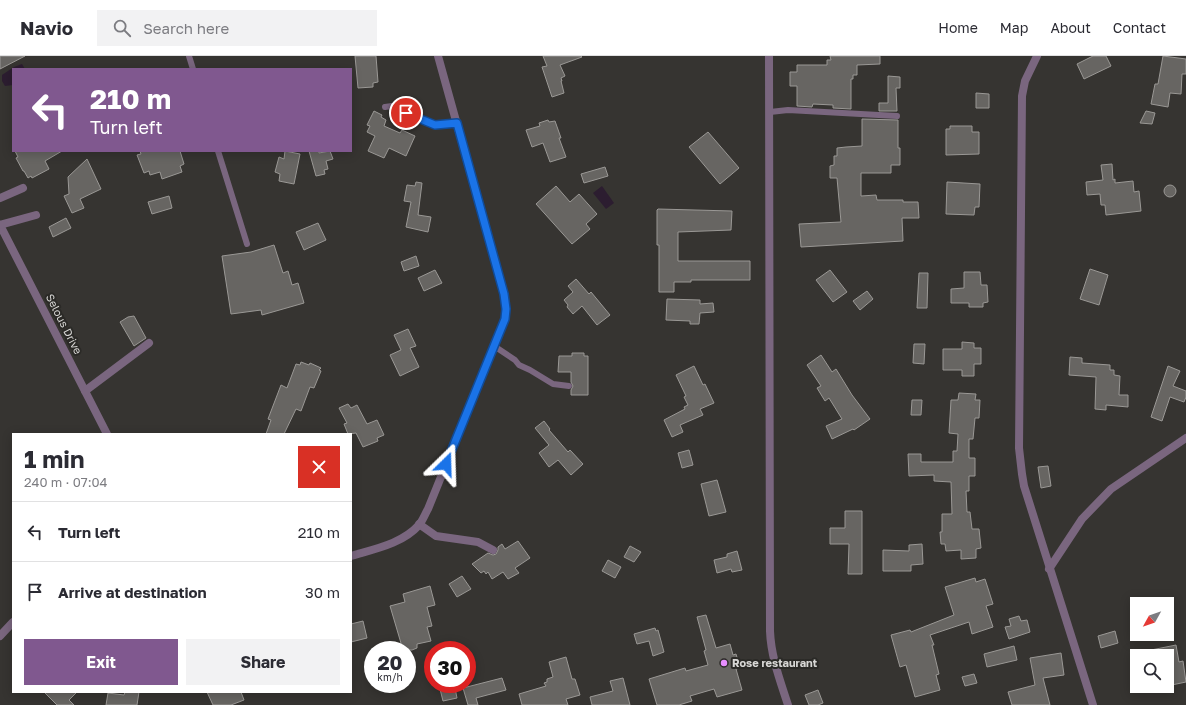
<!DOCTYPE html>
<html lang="en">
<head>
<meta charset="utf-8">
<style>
  :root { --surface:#fff; --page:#f2f2f3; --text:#2b2b33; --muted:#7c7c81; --line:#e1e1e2; --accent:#80588f }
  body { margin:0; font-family:"Golos Text",sans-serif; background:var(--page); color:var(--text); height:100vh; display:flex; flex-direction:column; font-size:15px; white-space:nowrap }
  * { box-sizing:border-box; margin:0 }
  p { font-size:13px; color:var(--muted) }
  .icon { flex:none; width:22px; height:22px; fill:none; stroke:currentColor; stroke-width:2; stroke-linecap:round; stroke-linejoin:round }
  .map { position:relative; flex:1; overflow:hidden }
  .panel { position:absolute; left:12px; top:377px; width:340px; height:260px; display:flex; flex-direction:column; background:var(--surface); border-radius:0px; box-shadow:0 2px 10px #0003 }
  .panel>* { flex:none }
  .banner { position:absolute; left:12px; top:12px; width:340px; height:84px; border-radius:0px; box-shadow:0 2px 10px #0003; background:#80588f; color:#fff; overflow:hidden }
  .needle { width:26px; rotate:230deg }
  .controls { position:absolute; left:1130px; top:541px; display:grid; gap:8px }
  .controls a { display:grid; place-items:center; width:44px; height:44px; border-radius:0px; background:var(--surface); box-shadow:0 2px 10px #0003; font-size:20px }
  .speed { position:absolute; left:364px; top:585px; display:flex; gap:8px; font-size:20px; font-weight:700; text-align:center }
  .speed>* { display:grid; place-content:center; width:52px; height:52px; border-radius:50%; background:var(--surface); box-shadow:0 2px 10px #0003; line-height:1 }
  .speed small { font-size:10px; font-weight:400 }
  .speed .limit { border:6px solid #d22; background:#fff; color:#111 }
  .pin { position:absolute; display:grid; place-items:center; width:34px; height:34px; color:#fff; margin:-17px; border:2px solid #fff; border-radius:50%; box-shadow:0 1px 4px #0007 }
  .me { position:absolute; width:44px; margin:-22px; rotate:22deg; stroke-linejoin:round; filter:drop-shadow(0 0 3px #0008) }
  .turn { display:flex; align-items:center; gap:14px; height:84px; padding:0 12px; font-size:18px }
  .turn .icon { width:52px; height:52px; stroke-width:2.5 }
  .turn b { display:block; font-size:28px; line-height:34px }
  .round { display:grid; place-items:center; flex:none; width:42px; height:42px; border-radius:0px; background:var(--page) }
  .headline { display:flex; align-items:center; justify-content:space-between; height:68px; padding:0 12px }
  h1 { font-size:24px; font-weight:700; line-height:30px }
  .button { display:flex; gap:8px; margin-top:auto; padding:8px 12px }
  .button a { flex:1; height:46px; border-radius:0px; background:var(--accent); color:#fff; font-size:16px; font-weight:700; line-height:46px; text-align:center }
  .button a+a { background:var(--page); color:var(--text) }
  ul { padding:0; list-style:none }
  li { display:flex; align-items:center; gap:12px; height:60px; padding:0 12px; border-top:1px solid var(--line) }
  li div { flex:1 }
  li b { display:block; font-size:15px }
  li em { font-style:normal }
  header { display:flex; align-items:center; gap:24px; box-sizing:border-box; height:56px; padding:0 20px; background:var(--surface); border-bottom:1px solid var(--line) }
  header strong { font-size:19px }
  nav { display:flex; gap:22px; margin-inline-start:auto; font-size:14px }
  .search { width:280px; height:36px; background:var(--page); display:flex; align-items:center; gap:10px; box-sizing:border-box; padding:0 14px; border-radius:0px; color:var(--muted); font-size:15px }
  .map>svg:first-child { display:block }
  .water { fill:#2c1d30 }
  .building { fill:#676562; stroke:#9a9895 }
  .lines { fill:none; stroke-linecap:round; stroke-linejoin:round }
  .service { stroke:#7a667f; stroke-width:6 }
  .minor { stroke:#7a667f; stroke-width:8 }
  .route-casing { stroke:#114b97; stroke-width:10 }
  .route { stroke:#1a73e8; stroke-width:7 }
  .poi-dot { fill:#e88eff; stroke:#2b2a27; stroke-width:1.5 }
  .labels { text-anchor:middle; stroke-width:4; stroke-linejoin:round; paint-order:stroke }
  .street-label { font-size:11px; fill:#d8d7d5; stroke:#2b2a27 }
  .poi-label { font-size:11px; font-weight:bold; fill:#d8d7d5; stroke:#2b2a27; text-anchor:start }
</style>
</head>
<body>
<header>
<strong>Navio</strong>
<div class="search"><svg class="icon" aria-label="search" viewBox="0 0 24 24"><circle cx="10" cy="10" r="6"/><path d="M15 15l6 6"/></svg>Search here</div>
<nav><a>Home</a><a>Map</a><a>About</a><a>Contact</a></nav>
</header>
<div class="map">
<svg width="1186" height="649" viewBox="0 0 1186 649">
  <rect width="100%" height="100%" fill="#363431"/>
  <g class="water">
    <polygon points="22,8 25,13 13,13 13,29 5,30 2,25 2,19 14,11"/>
    <polygon points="602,130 614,147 606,153 593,137"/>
  </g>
  <g class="building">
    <polygon points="0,0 25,0 0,13"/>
    <polygon points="355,0 376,0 378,26 373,27 373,31 358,32"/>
    <polygon points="543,0 581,0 582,1 560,9 565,20 561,22 562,25 561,25 564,37 552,41 542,11 547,10"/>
    <polygon points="830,0 880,0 880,8 857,9 857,19 853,19 853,23 851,23 851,53 833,52 833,49 813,48 812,51 797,50 797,30 790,30 790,16 797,16 797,9 827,9 827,4 831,4"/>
    <polygon points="1093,0 1106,0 1111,10 1084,23 1077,8"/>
    <polygon points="1163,0 1186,3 1186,18 1182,18 1181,38 1170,37 1168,51 1151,48 1155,28 1158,28"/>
    <polygon points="888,20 900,21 900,32 896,32 897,55 879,55 879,47 888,47"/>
    <polygon points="976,37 989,38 989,52 976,52"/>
    <polygon points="374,55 382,59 381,61 386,64 384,70 400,77 402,74 415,80 406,100 389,92 384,102 368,95 375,80 367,76 370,70 367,69"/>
    <polygon points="1146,55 1155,57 1152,68 1140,67"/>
    <polygon points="862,63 898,64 898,92 900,92 900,109 891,109 891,117 861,117 861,140 876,139 877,144 903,144 903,146 918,146 919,162 902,162 903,185 801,191 799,168 841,166 837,122 830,122 830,110 834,109 834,100 837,100 837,92 846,91 862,90"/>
    <polygon points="548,64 549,66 555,65 561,82 559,82 566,101 550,106 543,87 532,91 526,74 540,70 539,67"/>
    <polygon points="950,70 972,70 972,76 979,76 979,98 946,99 946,73 950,73"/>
    <polygon points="708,76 739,112 720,128 689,91"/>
    <polygon points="15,95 62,95 45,105 49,113 32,122 31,120 28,122 24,115 23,115 16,102 18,101"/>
    <polygon points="140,95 180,95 184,108 180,110 182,116 162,123 160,116 150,119 149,115 144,117 137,99 141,98"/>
    <polygon points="285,95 300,98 294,128 279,125 280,118 275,116 279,101 284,103"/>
    <polygon points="309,95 319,95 319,97 330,95 333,103 326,105 328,113 324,114 325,118 316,120"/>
    <polygon points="87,103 101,133 80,143 84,152 72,157 64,140 69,138 68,121"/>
    <polygon points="1112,108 1113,124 1115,123 1115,127 1133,125 1134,136 1139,135 1141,155 1106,159 1105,149 1101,149 1100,138 1087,139 1086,126 1103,124 1101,109"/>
    <polygon points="605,111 608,120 584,127 581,118"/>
    <polygon points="416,126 422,127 418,159 431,161 428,176 406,171 411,146 404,145 407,129 415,130"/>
    <polygon points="947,126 980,128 979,151 975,151 974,159 946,158"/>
    <circle cx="1170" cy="135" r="6"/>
    <polygon points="556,130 570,146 579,138 597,158 586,168 590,173 572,188 536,148"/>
    <polygon points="169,140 172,152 152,158 148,146"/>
    <polygon points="658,153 732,155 731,174 678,176 678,205 750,205 750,224 691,224 691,226 674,226 674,236 659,236 659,189 657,189 657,154"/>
    <polygon points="66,162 71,172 53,181 49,171"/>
    <polygon points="318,167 326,184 304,194 296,176"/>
    <polygon points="274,189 283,217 288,215 292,229 298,227 304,247 262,259 261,254 231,258 222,200 251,196"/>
    <polygon points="416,200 419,210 404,215 401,206"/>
    <polygon points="1090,213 1108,219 1099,249 1080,243"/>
    <polygon points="435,214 442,227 424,235 418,222"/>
    <polygon points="830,214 847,236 833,246 816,224"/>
    <polygon points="964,216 980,216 981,229 987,229 988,246 983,247 983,251 969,251 969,247 951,247 951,233 964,232"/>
    <polygon points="919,217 928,217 927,252 917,252"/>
    <polygon points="576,223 589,238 591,236 610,259 597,269 582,250 573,258 567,251 568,249 564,244 573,236 568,230"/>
    <polygon points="867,235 873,243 860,254 853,245"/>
    <polygon points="667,243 700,244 700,248 713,247 714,256 700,257 699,268 690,268 690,265 666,264"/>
    <polygon points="134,260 146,282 134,290 120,266 128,261"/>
    <polygon points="408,273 416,290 410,292 419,311 400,320 390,299 401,294 394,279"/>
    <polygon points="962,286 974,287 974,292 981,292 981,308 974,308 974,320 962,320 962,314 943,314 943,293 962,293"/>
    <polygon points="914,288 925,288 924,308 913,307"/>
    <polygon points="572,297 584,297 584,300 588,300 588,339 571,339 571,334 573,330 571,326 571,316 558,316 559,300 572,300"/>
    <polygon points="821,299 832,316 836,313 852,339 870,363 854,374 853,373 832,383 826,370 842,363 829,342 825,345 817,332 821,330 807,309"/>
    <polygon points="1070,301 1082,302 1082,307 1110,309 1110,314 1114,314 1114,319 1120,320 1119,339 1128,339 1128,351 1106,349 1106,354 1095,353 1096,321 1069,319"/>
    <polygon points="301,306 309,309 310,307 321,312 319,314 321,315 314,332 310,331 301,355 296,353 284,378 266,378 271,364 268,363 281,329 287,332 296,308 300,309"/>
    <polygon points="694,310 703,329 705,328 714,347 700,353 703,359 680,369 683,376 672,381 664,364 685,353 684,351 688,349 684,341 686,340 676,319"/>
    <polygon points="1168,310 1180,315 1173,330 1186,335 1186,341 1184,346 1170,341 1162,365 1151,361"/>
    <polygon points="959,337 976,338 975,344 980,344 979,362 975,362 973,383 969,383 969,402 975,402 975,420 969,420 969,435 966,435 967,456 970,456 972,473 979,473 981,492 976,493 976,502 961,503 961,494 946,495 945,488 941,488 940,476 942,476 942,458 952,458 951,426 934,425 934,419 909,420 908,398 921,398 921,406 953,406 953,395 957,395 958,378 949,377 951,344 958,344"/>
    <polygon points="912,344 922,344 921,359 911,359"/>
    <polygon points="348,348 351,352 357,349 367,368 377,364 384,379 377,382 378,385 363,391 356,377 348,378 344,368 347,367 339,352"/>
    <polygon points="544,365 550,373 549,374 568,396 570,394 583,408 571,419 558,404 549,411 539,397 549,389 535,372"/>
    <polygon points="689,394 693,409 682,412 678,397"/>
    <polygon points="1048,410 1051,430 1041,432 1038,411"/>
    <polygon points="717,424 726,456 709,460 701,428"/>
    <polygon points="845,455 862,455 862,518 848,518 849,488 830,488 830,472 845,472"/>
    <polygon points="518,485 530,502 515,512 519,517 508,523 503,516 492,523 488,516 486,518 484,515 481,517 472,508 488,497 493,499 496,498 498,494 498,491 502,488 505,493"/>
    <polygon points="922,488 923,508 911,509 911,515 883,515 883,494 909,495 909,489"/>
    <polygon points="630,490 641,496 634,506 624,501"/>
    <polygon points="737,495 742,514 732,516 731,513 717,517 714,504 727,501 727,498"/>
    <polygon points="608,504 621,511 615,522 602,515"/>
    <polygon points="462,520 471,533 457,541 449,528"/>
    <polygon points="975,522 976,526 985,523 993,548 986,550 993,571 972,578 969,566 930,579 934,589 932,589 939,618 936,619 940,634 915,641 906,609 900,611 891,579 910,574 911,576 954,559 945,531"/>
    <polygon points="430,530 435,549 427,551 432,570 427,571 431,585 417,588 417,592 412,594 403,594 390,550 405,546 403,538"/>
    <polygon points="706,559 716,592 730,588 733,599 736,598 740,612 736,613 742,634 717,641 714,633 690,640 692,645 679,649 657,649 649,623 685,612 686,615 708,609 704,595 706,594 697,561"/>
    <polygon points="1019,560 1021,565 1027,564 1030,576 1009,583 1005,571 1011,570 1009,563"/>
    <polygon points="363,565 367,582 351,586 351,568"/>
    <polygon points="655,572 656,575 658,574 664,596 653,600 649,585 637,588 634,578"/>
    <polygon points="1115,575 1118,587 1101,592 1098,580"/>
    <polygon points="1176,589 1179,606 1183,605 1186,626 1167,630 1167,600 1142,600 1141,596"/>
    <polygon points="1014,590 1017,604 987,611 984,598"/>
    <polygon points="1061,597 1064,619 1043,622 1050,649 1012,649 1008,636 1035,629 1030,602"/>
    <polygon points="566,601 572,623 575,623 580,639 566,643 568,649 522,649 519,638 546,630 544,627 547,626 547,623 553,621 549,606"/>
    <polygon points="974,618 977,627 965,630 962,621"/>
    <polygon points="502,622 506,634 476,642 478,649 468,649 463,632"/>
    <polygon points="623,622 630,649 592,649 590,641 613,635 610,625"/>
    <polygon points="451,631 452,633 455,632 457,642 443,645 440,633"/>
    <polygon points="818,634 823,647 818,649 809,649 805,639"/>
    <polygon points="44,636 77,636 69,644 74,649 57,649"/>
    <polygon points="125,636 139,636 137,649 106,649 108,637 124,639"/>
    <polygon points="207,636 241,636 244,644 231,649 213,649"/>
  </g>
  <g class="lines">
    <g class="service">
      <polyline points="189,0 193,13"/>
      <polyline points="385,51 392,50 435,69 457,67"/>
      <polyline points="770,56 788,54 897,60"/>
      <polyline points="218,95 247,188"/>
      <polyline points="494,290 515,304 519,309 530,314 553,328 569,330"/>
    </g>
    <g class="minor">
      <path d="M769,0L770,575C771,601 780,624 788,649"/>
      <polyline points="1037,0 1025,25 1022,40 1019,392 1022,418 1024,430 1093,649"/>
      <polyline points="0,142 23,132"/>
      <polyline points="0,169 107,378"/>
      <polyline points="0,169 36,159"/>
      <polyline points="85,335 149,287"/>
      <polyline points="419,468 436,480 478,486 493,494"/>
      <path d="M351,500C374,493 402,488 419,469C423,464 425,458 428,453L505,263L506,253L504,238L438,0"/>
      <polyline points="1049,513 1082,463 1111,433 1186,382"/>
      <polyline points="0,580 13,566"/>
    </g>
  </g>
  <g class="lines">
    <defs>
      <polyline id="route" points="406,57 435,69 457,67 504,238 506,253 505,263 446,408"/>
    </defs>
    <use href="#route" class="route-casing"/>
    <use href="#route" class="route"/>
  </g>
  <circle class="poi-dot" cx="724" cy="607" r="4"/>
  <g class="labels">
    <g class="street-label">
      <text transform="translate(64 268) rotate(63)" y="4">Selous Drive</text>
    </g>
    <g class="poi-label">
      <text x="732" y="611">Rose restaurant</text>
    </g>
  </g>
</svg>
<div class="controls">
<a><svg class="needle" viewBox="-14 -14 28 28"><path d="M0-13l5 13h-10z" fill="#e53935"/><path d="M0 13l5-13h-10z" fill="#7c7c81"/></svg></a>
<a><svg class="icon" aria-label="search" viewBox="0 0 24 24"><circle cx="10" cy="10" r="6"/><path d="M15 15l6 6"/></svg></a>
</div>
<div class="speed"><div>20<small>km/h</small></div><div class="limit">30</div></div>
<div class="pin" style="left:406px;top:57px;background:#d93025"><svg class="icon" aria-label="arrive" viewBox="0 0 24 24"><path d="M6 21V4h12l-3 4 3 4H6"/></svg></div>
<svg class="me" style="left:446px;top:408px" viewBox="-20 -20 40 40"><path d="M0-17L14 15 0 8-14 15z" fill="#1a73e8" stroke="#fff" stroke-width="4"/></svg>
<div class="banner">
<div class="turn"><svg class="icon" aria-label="left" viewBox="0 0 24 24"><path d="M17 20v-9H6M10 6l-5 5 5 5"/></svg><div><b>210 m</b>Turn left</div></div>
</div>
<section class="panel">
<div class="headline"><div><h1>1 min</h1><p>240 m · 07:04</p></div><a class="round" style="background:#d93025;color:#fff"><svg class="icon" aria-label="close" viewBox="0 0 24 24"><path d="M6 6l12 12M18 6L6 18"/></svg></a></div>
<ul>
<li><svg class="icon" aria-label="left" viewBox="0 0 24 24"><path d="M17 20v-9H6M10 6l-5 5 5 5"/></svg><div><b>Turn left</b></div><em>210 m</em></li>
<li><svg class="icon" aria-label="arrive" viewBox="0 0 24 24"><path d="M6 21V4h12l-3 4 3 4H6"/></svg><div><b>Arrive at destination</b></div><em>30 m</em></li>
</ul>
<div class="button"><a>Exit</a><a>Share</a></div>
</section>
</div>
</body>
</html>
